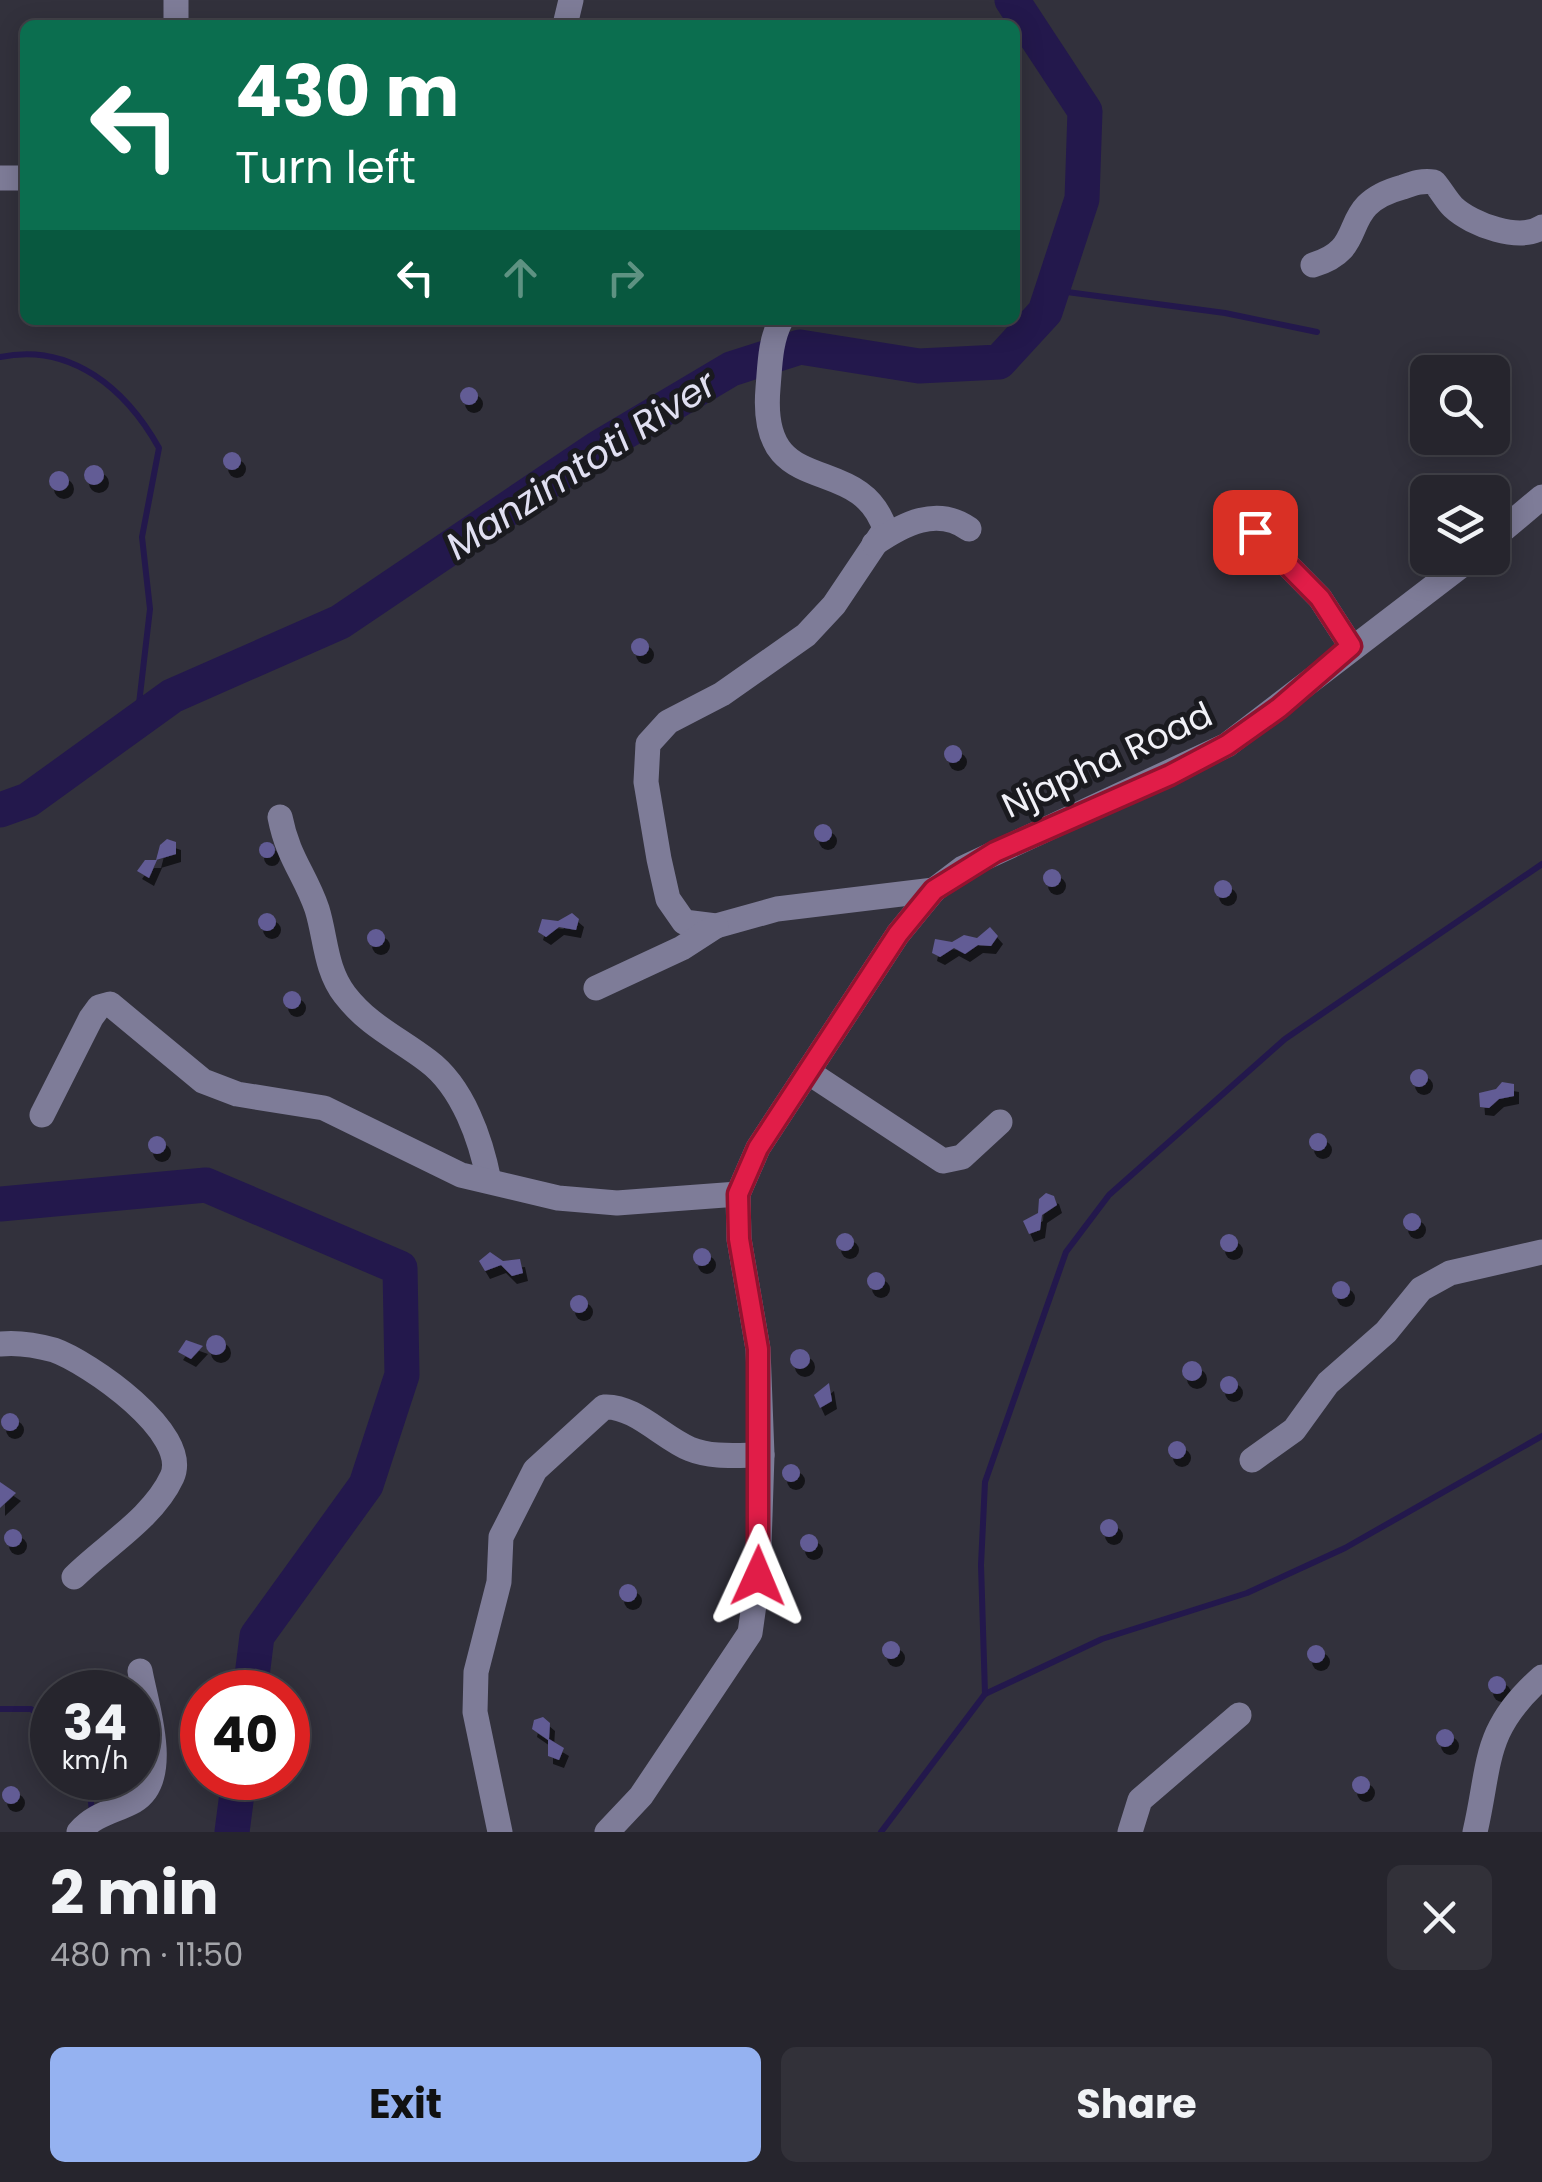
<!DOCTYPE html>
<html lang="en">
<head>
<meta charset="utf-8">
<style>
  :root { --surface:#26252d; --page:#323139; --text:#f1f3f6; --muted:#a4a5aa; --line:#424249; --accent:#95b2f1 }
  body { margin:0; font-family:Poppins,sans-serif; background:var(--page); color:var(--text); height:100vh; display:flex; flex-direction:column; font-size:38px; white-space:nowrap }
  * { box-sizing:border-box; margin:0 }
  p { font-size:32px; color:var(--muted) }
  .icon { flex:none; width:55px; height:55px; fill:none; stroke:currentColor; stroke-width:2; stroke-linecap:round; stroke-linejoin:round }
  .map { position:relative; height:1832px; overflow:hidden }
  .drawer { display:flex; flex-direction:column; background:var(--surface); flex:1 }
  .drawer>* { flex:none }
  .hud { position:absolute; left:20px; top:20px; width:1000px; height:305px; border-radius:15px; box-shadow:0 5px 25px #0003,0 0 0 2px var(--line); background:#0b6e4f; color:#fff; overflow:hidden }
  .tools { position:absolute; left:1410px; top:355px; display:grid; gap:20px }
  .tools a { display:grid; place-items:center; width:100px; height:100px; border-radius:15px; background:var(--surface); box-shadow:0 5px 25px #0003,0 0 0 2px var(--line); font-size:50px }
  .speed { position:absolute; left:30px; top:1670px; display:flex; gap:20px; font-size:50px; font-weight:700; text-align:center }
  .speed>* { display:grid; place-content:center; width:130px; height:130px; border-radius:50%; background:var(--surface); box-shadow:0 5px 25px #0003,0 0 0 2px var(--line); line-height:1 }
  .speed small { font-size:25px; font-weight:400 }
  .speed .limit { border:15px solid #d22; background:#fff; color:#111 }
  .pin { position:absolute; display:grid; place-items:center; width:85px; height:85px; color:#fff; margin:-42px; border-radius:20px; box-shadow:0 5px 15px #0006 }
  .me { position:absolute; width:110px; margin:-55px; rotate:1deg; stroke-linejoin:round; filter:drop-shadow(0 0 8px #0008) }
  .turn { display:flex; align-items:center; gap:35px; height:210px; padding:0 50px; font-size:45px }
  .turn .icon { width:130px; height:130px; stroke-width:2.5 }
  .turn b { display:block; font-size:70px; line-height:85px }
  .lanes { display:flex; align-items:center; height:95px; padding:0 50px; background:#0003; justify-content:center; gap:50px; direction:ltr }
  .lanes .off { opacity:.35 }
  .round { display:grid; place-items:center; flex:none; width:105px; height:105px; border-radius:15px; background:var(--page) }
  .head { display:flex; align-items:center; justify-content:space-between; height:170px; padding:0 50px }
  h1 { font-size:60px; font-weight:700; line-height:75px }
  .primary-button { display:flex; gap:20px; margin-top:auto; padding:20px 50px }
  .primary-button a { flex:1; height:115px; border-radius:15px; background:var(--accent); color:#111; font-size:40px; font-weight:700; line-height:115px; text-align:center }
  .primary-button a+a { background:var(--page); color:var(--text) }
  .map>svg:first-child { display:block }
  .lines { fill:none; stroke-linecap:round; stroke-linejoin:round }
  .stream { stroke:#23184c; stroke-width:6 }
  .river { stroke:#23184c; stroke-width:35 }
  .building { fill:#625b95; filter:url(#shadow) }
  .minor { stroke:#7e7c98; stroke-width:25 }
  .route-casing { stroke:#92132f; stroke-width:25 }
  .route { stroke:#e11d48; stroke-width:18 }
  .labels { text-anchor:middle; stroke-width:10; stroke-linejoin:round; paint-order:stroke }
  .street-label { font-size:35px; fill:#f0f0f7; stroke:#1a1a1f }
  .water-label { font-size:38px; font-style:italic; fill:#e0dff1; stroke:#1a1a1f }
</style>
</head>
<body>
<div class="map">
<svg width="1542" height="1832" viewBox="0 0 1542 1832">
  <defs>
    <filter id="shadow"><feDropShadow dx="5" dy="8" stdDeviation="0" flood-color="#0009"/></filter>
  </defs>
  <rect width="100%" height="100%" fill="#32313c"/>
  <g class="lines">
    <g class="stream">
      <polyline points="1052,290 1225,313 1317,332"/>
      <path d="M0,357C71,342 126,389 159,448L142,537L150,609L137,721"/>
      <polyline points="985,1694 1102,1639 1247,1593 1345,1548 1542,1436"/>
      <polyline points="0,1709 31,1709 52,1726"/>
      <polyline points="88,1778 92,1811"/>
      <polyline points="881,1832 985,1694 981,1565 985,1482 1066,1252 1109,1195 1285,1039 1542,864"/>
    </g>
    <g class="river">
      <polyline points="0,810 28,800 172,696 340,622 598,448 731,369 800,347 919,366 999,362 1045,312 1082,199 1085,111 1012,0"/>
      <polyline points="0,1204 206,1185 400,1268 402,1375 366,1485 257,1636 250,1692"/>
      <polyline points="232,1832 239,1778"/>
    </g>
  </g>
  <g class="building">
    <circle cx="469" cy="396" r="9"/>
    <circle cx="232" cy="461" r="9"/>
    <circle cx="94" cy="475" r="10"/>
    <circle cx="59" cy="481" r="10"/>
    <circle cx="640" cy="647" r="9"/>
    <circle cx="953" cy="754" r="9"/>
    <circle cx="823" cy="833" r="9"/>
    <polygon points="167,839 176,842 176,854 156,860 160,845"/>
    <circle cx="267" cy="850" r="8"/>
    <polygon points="145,860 157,860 149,878 137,871"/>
    <circle cx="1052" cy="878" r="9"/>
    <circle cx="1223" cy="889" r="9"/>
    <circle cx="267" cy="922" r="9"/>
    <polygon points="572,913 579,919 576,930 559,927 546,937 538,932 542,919 558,921"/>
    <polygon points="990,927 998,936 991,946 978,945 965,954 954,948 940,957 932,953 935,939 952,942 964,935 977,938"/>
    <circle cx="376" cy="938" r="9"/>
    <circle cx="292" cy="1000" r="9"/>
    <circle cx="1419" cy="1078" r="9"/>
    <polygon points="1502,1082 1514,1084 1514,1096 1499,1099 1489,1108 1480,1107 1479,1093 1496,1089"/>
    <circle cx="1318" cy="1142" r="9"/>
    <circle cx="157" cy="1145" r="9"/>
    <polygon points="1046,1193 1054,1196 1057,1205 1042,1215 1040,1230 1029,1234 1023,1221 1038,1213 1039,1199"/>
    <circle cx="1412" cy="1222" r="9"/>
    <circle cx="845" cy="1242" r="9"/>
    <circle cx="1229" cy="1243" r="9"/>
    <circle cx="702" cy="1257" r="9"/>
    <polygon points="490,1252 503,1261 520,1259 523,1273 512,1276 501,1265 485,1271 479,1261"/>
    <circle cx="876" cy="1281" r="9"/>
    <circle cx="1341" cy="1290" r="9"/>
    <circle cx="579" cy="1304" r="9"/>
    <circle cx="216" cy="1345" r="10"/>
    <polygon points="186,1340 203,1346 191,1359 178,1352"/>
    <circle cx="800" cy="1359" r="10"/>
    <circle cx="1192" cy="1371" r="10"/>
    <circle cx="1229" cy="1385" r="9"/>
    <polygon points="829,1383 832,1401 820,1408 814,1395"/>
    <circle cx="10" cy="1422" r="9"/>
    <circle cx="1177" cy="1450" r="9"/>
    <circle cx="791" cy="1473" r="9"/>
    <polygon points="0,1482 16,1493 0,1508"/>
    <circle cx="1109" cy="1528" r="9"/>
    <circle cx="13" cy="1538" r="9"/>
    <circle cx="809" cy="1543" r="9"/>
    <circle cx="628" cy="1593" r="9"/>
    <circle cx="891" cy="1650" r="9"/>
    <circle cx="1316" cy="1654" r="9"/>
    <circle cx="1497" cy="1685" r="9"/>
    <polygon points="543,1717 550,1723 549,1739 564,1748 559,1760 548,1756 548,1740 532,1729 534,1720"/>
    <circle cx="1445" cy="1738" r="9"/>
    <circle cx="1361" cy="1785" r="9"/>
    <circle cx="11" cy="1795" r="9"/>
  </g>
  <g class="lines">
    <g class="minor">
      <polyline points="176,25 176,0"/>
      <polyline points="565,25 571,0"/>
      <polyline points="0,178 25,178"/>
      <path d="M1313,265C1373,247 1333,206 1403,187C1414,183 1423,180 1434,182C1441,190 1446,200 1453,207C1472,225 1520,242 1542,227"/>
      <path d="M781,320C770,341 770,365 768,388C758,504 859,449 885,529L834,605L806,635L722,694L668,722L648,744L646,782L659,859L668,899L684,922L716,926L777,909L934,890"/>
      <polyline points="1255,532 1320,598 1351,646"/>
      <polyline points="1492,539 1542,497"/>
      <path d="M874,544C903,524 937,506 969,529"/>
      <path d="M280,817C288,858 305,874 317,909C326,938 325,969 345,995C369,1026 398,1038 428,1061C463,1087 481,1140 489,1181"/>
      <polyline points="596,988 682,948 716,926"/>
      <polyline points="808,1072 943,1161 962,1157 1000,1122"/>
      <polyline points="42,1115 91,1018 99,1007 110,1004 203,1081 237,1094 324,1108 461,1175 558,1198 617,1203 738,1194"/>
      <path d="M0,1344C18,1342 36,1345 54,1350C88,1362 192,1433 172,1477C153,1518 105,1546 74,1577"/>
      <polyline points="1252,1460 1294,1430 1328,1383 1386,1332 1421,1289 1450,1273 1542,1252"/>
      <path d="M79,1832C96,1813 114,1812 134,1801C172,1779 146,1705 140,1671"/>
      <path d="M500,1832L475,1712L476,1672L499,1582L501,1537L535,1470L604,1407C634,1405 663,1438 690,1449C712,1458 738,1455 762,1455"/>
      <polyline points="607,1832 641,1796 750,1633 758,1576 762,1455 758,1349 739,1239 738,1194 758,1148 898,934 934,890 963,868 1227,745 1471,558"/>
      <polyline points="1130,1832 1140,1800 1239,1715"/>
      <path d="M1475,1832C1491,1763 1482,1730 1542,1677"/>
    </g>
  </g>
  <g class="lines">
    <defs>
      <polyline id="route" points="758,1576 758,1349 739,1239 738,1194 758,1148 898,934 934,890 995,852 1170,775 1227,745 1279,708 1351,646 1320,598 1255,532"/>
    </defs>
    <use href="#route" class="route-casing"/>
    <use href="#route" class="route"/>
  </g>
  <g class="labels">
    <g class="street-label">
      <text transform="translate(1107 760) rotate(-25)" y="12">Njapha Road</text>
    </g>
    <g class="water-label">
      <text transform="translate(581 465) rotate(-33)" y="13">Manzimtoti River</text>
    </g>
  </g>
</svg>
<div class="tools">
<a><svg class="icon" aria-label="search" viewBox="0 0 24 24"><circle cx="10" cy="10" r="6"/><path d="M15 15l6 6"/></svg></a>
<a><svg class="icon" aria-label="layers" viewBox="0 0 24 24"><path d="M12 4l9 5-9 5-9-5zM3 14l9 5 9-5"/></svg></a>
</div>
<div class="speed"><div>34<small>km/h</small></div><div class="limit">40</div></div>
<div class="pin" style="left:1255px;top:532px;background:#d93025"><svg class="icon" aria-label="arrive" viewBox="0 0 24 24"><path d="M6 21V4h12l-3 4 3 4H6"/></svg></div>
<svg class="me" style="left:758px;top:1576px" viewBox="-20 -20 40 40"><path d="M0-17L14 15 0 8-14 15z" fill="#e11d48" stroke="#fff" stroke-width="4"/></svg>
<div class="hud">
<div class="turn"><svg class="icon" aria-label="left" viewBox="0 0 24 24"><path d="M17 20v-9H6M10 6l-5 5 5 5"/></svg><div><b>430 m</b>Turn left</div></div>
<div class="lanes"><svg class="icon" aria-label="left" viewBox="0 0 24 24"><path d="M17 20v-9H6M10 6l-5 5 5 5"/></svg><svg class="icon off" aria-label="ahead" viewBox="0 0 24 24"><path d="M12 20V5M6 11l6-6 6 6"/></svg><svg class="icon off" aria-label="right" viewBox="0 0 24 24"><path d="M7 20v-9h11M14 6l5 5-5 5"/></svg></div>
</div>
</div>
<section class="drawer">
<div class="head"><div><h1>2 min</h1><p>480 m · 11:50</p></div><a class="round"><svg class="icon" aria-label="close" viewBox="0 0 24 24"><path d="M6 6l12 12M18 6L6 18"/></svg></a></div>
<div class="primary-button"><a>Exit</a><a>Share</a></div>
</section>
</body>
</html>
